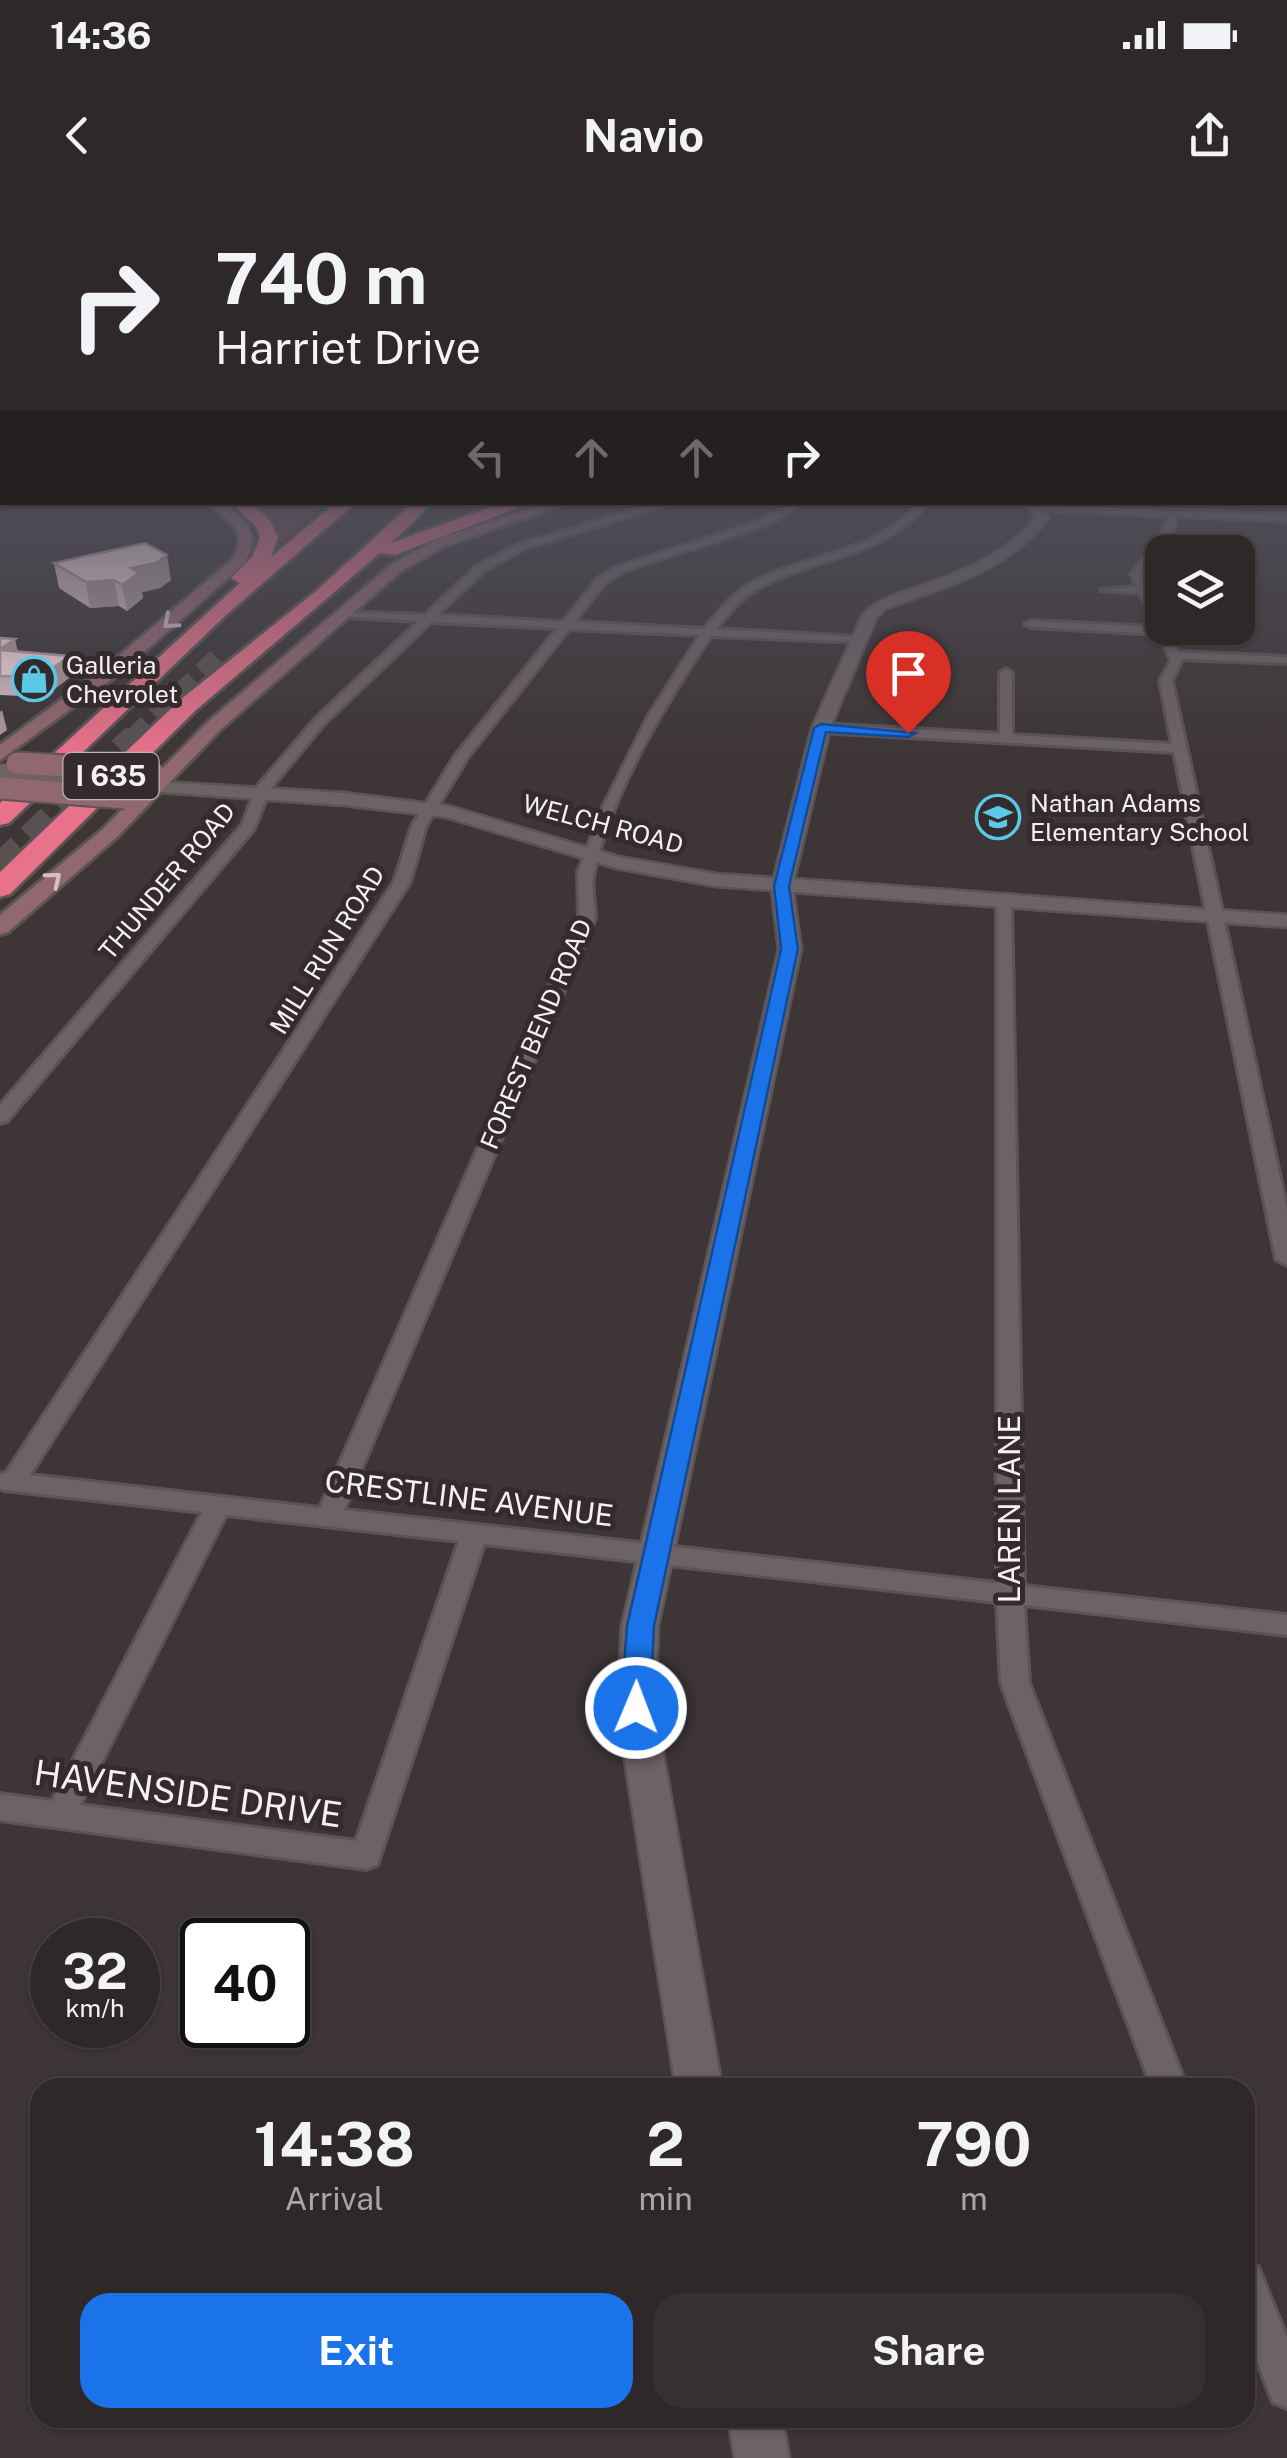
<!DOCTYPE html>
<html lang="en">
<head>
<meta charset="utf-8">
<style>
  :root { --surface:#2e2828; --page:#363030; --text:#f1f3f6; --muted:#a7a6a8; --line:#494445; --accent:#1a73e8 }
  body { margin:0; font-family:"Public Sans",sans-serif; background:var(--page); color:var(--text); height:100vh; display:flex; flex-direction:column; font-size:38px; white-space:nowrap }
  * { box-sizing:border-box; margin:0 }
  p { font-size:32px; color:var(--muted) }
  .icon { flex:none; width:55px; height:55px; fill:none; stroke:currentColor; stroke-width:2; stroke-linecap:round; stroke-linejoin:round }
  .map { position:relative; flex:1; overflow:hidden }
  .drawer { position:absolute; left:30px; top:1878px; width:1225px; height:350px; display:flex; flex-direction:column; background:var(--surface); border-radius:30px; box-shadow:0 2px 8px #0004,0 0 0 2px var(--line) }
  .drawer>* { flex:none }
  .banner { position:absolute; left:0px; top:0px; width:1288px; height:305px; box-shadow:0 2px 8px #0004,0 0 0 2px var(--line); background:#2e2828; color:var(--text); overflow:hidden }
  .buttons { position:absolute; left:1145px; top:335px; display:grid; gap:20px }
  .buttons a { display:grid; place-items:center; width:110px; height:110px; border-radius:20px; background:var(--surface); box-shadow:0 2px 8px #0004,0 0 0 2px var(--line); font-size:50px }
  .speed { position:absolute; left:30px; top:1718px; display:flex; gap:20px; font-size:50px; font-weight:700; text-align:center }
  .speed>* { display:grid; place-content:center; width:130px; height:130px; border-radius:50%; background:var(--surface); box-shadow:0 2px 8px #0004,0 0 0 2px var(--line); line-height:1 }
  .speed small { font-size:25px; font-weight:400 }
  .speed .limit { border:5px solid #111; border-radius:15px; background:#fff; color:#111 }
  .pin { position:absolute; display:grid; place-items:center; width:85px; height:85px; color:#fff; margin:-102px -42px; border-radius:50% 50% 50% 0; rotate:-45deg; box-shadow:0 0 10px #0007 }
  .pin .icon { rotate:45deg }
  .me { position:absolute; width:110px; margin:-55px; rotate:1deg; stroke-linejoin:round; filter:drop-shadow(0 0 8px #0008) }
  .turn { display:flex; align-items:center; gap:35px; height:210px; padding:0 50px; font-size:45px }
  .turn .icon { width:130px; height:130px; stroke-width:2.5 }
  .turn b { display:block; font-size:70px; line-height:85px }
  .lanes { display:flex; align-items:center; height:95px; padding:0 50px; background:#0003; justify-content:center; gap:50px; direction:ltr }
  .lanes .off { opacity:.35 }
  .eta { display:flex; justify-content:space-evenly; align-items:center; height:170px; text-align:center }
  .eta b { font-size:60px; font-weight:700; line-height:70px }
  .primary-button { display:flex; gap:20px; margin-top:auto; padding:20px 50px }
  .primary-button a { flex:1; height:115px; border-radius:30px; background:var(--accent); color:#fff; font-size:40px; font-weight:700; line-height:115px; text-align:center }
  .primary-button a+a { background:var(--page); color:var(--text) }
  .status { display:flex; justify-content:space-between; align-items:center; height:70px; padding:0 50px; background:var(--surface); direction:ltr }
  .status svg { height:28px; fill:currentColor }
  header { display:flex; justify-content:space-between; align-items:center; height:130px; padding:0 50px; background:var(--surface); font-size:45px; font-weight:700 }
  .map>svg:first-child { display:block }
  .green { fill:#6b4349 }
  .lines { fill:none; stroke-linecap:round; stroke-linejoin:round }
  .motorway-tunnel-far1 { stroke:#595152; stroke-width:21; stroke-dasharray:21 11; stroke-linecap:butt }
  .motorway-tunnel { stroke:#595152; stroke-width:28; stroke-dasharray:28 14; stroke-linecap:butt }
  .minor-casing { stroke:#5b5354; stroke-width:6 }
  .tertiary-casing { stroke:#5b5354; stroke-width:5 }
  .secondary-casing { stroke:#5b5354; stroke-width:6 }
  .motorway-casing { stroke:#5b5354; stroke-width:6 }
  .minor { fill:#6d6365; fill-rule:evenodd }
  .tertiary { fill:#6d6365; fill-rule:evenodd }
  .secondary { fill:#926870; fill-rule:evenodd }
  .motorway { fill:#e8728a; fill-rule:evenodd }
  .tertiary-bridge-casing { stroke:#5b5354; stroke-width:22; stroke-linecap:butt }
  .secondary-bridge-casing { stroke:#5b5354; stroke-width:25; stroke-linecap:butt }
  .tertiary-bridge { stroke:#6d6365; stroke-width:19 }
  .secondary-bridge { stroke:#926870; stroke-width:21 }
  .wall { fill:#d5bbbf }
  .shaded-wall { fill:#ae999b }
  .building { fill:#f8dade; stroke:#ae999b; stroke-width:2.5 }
  .oneway { stroke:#d3c0c4 }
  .route { fill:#1a73e8; stroke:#114b97; stroke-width:2.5 }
  .labels { text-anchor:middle; stroke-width:10; stroke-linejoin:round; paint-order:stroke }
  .far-poi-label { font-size:25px; fill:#f6f0f1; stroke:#332b2c; text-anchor:start }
  .far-street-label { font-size:25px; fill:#f6f0f1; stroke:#332b2c }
  .shield { fill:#332b2c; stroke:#bcb5b6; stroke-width:2.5 }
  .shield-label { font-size:28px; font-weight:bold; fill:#f6f0f1 }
  .street-label { font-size:30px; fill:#f6f0f1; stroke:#332b2c }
  .near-street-label { font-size:35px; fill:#f6f0f1; stroke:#332b2c }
</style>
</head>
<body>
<div class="status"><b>14:36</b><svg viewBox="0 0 49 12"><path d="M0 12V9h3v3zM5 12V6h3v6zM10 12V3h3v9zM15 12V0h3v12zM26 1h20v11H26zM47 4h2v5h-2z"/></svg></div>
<header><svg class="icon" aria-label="back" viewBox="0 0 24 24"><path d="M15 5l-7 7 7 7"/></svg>Navio<svg class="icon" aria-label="share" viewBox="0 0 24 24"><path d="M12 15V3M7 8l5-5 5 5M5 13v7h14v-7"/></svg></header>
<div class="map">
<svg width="1287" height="2258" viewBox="0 0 1287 2258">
  <rect width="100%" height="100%" fill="#3d3536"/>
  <polygon class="green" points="244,303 326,303 272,352 257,312"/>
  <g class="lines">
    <polyline class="motorway-tunnel-far1" points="133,539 219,457"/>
    <polyline class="motorway-tunnel" points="0,667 136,537"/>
    <defs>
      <g id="minor">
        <path d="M661,302H677L523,349L484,371L437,415L563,422L597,379L616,367L761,321L793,302H805L767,325L624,371L605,383L574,422L704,429C719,411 734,392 755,381C811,353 876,354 920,302H929C885,357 820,356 762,386C742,396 729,413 716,429L859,437L863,442L711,436C665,504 612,591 594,672C590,687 595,703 595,718L344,1310L997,1383V702L1011,699L1024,1386L1287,1415V1435L1024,1405L1029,1483L1187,1888H1152L1001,1483L997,1402L484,1344L377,1665L366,1669L0,1620V1594L52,1601L202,1312L4,1290L0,1288V1274L6,1273L394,682L412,626L455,556L558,428L431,422L324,524L270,589L254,629L7,921L0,923V905L242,625L256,588L316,518L419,421L345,417L341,412L425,415L476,367L517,345ZM569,429L700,435L649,515L604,605L578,672L579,718L320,1308L30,1275L410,682L426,626L468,557ZM226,1315L459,1341L356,1641L80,1605Z"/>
        <polygon points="1039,305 1287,315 1287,321 1177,316 1171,336 1141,374 1162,419 1162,428 1167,428 1178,452 1287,457 1287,463 1182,459 1172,481 1287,1010 1287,1065 1276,1059 1174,552 821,532 815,528 821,524 1000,534 1000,473 1006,469 1012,473 1012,535 1172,544 1160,481 1171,461 1159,434 1031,427 1025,424 1031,421 1156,427 1140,393 1101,390 1137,387 1131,374 1161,336 1168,316 1036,310"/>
        <polygon points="1245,2061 1258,2067 1287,2138 1287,2208 1273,2202 1245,2130"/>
      </g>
      <g id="tertiary">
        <path d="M1025,302H1037L1048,318C1008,372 945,386 885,409L876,418L830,528L794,679L1287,715V727L793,692L801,749L658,1426L655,1508L722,1888H676L617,1508L622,1426L779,749L772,690L716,686L616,668L446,617L344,605L145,591L136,586L145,581L344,593L448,606L619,657L716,674L774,678L812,528L862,416C878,398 901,393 924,385C966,370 1006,354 1036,318Z"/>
        <polygon points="728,2218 782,2218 789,2258 735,2258"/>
      </g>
      <g id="secondary">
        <rect x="0" y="253" width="2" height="8"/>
        <path d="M208,302H222C247,323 262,333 244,364L119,474L0,560V545L107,466L233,359C249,327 229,324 208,302Z"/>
        <polygon points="550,302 571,302 445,346 401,371 221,529 117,637 8,732 0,734 0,715 103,629 209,521 391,365 435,340"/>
      </g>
      <g id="motorway">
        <rect x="0" y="261" width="2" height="10"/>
        <path d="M230,302C255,302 269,314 278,338L271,357L337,302H356L226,415L9,623L0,625V603L240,383L231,378L252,357L260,338L256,326Z"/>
        <polygon points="414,302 433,302 391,343 505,302 533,302 395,355 380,353 196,510 10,694 0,697 0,672 180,500 315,392"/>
      </g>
    </defs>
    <use href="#minor" class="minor-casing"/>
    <use href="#tertiary" class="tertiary-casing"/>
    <use href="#secondary" class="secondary-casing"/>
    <use href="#motorway" class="motorway-casing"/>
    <use href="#minor" class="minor"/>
    <use href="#tertiary" class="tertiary"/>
    <use href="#secondary" class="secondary"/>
    <use href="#motorway" class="motorway"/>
    <defs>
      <polyline id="tertiary-bridge" points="0,574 135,581 145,586"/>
      <g id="secondary-bridge">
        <polyline points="17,563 152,571"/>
        <polyline points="0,588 125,598"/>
      </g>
    </defs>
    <use href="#tertiary-bridge" class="tertiary-bridge-casing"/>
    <use href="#secondary-bridge" class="secondary-bridge-casing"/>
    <use href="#tertiary-bridge" class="tertiary-bridge"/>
    <use href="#secondary-bridge" class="secondary-bridge"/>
  </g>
  <g class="wall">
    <polygon points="54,363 171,380 160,388 142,392 143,398 127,411 119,406 90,408 59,388"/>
    <polygon points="0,438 18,452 74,474 44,497 0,495"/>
  </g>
  <g class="shaded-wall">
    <polygon points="167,355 171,380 160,388 142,392 143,398 127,411 122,385 131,368"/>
    <polygon points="114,380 119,406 90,408 86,382"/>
    <polygon points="15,439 19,457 2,469 0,449"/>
    <polygon points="70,456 74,474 44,497 40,477"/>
    <polygon points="2,510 7,530 0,535 0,512"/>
  </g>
  <g class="building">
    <polygon points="145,343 167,355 156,363 131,368 139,373 122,385 114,380 86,382 54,363"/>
    <polygon points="0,438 15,439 0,449"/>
    <polygon points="0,450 70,456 40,477 0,476"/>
  </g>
  <defs><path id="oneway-chevron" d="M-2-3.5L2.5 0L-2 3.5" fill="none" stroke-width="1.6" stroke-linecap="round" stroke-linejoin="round" transform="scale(2.5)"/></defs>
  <g class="oneway">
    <use href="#oneway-chevron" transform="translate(170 422) rotate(139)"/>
    <use href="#oneway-chevron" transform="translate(54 679) rotate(-39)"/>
  </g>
  <linearGradient id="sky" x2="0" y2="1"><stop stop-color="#221d1e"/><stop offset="0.44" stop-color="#51515d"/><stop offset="1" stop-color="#51515d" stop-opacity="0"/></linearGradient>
  <rect width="1287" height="560" fill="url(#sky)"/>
  <polygon class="route" points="821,524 915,533 908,537 826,532 789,686 798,749 654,1426 650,1508 646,1516 625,1516 621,1508 627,1426 781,749 774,686 814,528"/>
  <defs>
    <symbol id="shop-ring" viewBox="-11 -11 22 22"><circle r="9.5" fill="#332b2c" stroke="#5bc8e6" stroke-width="1.5"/><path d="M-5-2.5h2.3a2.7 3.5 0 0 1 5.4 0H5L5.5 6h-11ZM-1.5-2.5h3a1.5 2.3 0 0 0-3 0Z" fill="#5bc8e6"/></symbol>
    <symbol id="school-ring" viewBox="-11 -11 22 22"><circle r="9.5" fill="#332b2c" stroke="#5bc8e6" stroke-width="1.5"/><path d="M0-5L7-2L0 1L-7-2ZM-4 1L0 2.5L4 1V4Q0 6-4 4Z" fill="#5bc8e6"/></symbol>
  </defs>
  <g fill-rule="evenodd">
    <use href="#shop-ring" x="9" y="454" width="50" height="50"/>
    <use href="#school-ring" x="973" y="592" width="50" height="50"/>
  </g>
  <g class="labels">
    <g class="far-poi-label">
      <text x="66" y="474">Galleria<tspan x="66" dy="29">Chevrolet</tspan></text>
      <text x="1030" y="612">Nathan Adams<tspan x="1030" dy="29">Elementary School</tspan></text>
    </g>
    <g class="far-street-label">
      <text transform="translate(603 624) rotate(15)" y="9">WELCH ROAD</text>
      <text transform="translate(167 681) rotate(-50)" y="9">THUNDER ROAD</text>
      <text transform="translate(327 750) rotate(-58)" y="9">MILL RUN ROAD</text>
      <text transform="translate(536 834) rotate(-67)" y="9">FOREST BEND ROAD</text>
    </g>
    <rect class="shield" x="63.5" y="553" width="95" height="46" rx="8"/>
    <g class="shield-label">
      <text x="111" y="586">I 635</text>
    </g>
    <g class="street-label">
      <text transform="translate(469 1299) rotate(7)" y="10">CRESTLINE AVENUE</text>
      <text transform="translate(1010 1309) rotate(-90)" y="10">LAREN LANE</text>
    </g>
    <g class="near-street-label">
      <text transform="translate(188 1594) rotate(8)" y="12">HAVENSIDE DRIVE</text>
    </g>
  </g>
</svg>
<div class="buttons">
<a><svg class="icon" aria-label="layers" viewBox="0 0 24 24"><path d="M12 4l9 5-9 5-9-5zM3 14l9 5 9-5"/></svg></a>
</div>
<div class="speed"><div>32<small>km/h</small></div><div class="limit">40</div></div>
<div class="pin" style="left:908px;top:533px;background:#d93025"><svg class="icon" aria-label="arrive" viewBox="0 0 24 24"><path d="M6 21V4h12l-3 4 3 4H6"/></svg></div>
<svg class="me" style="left:636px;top:1508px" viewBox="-20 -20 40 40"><circle r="17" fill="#1a73e8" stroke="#fff" stroke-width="3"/><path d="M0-11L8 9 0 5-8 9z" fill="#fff"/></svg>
<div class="banner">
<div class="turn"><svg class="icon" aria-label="right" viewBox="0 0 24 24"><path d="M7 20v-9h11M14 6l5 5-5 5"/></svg><div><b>740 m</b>Harriet Drive</div></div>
<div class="lanes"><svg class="icon off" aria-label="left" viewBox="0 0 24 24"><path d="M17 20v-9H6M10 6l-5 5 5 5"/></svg><svg class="icon off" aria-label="ahead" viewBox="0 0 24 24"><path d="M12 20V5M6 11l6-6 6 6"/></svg><svg class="icon off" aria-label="ahead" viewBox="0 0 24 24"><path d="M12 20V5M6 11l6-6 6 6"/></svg><svg class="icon" aria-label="right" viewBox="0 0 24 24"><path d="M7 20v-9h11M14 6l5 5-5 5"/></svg></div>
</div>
<section class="drawer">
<div class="eta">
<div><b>14:38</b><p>Arrival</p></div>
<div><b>2</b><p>min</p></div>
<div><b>790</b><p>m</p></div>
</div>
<div class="primary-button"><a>Exit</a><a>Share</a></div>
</section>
</div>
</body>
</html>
